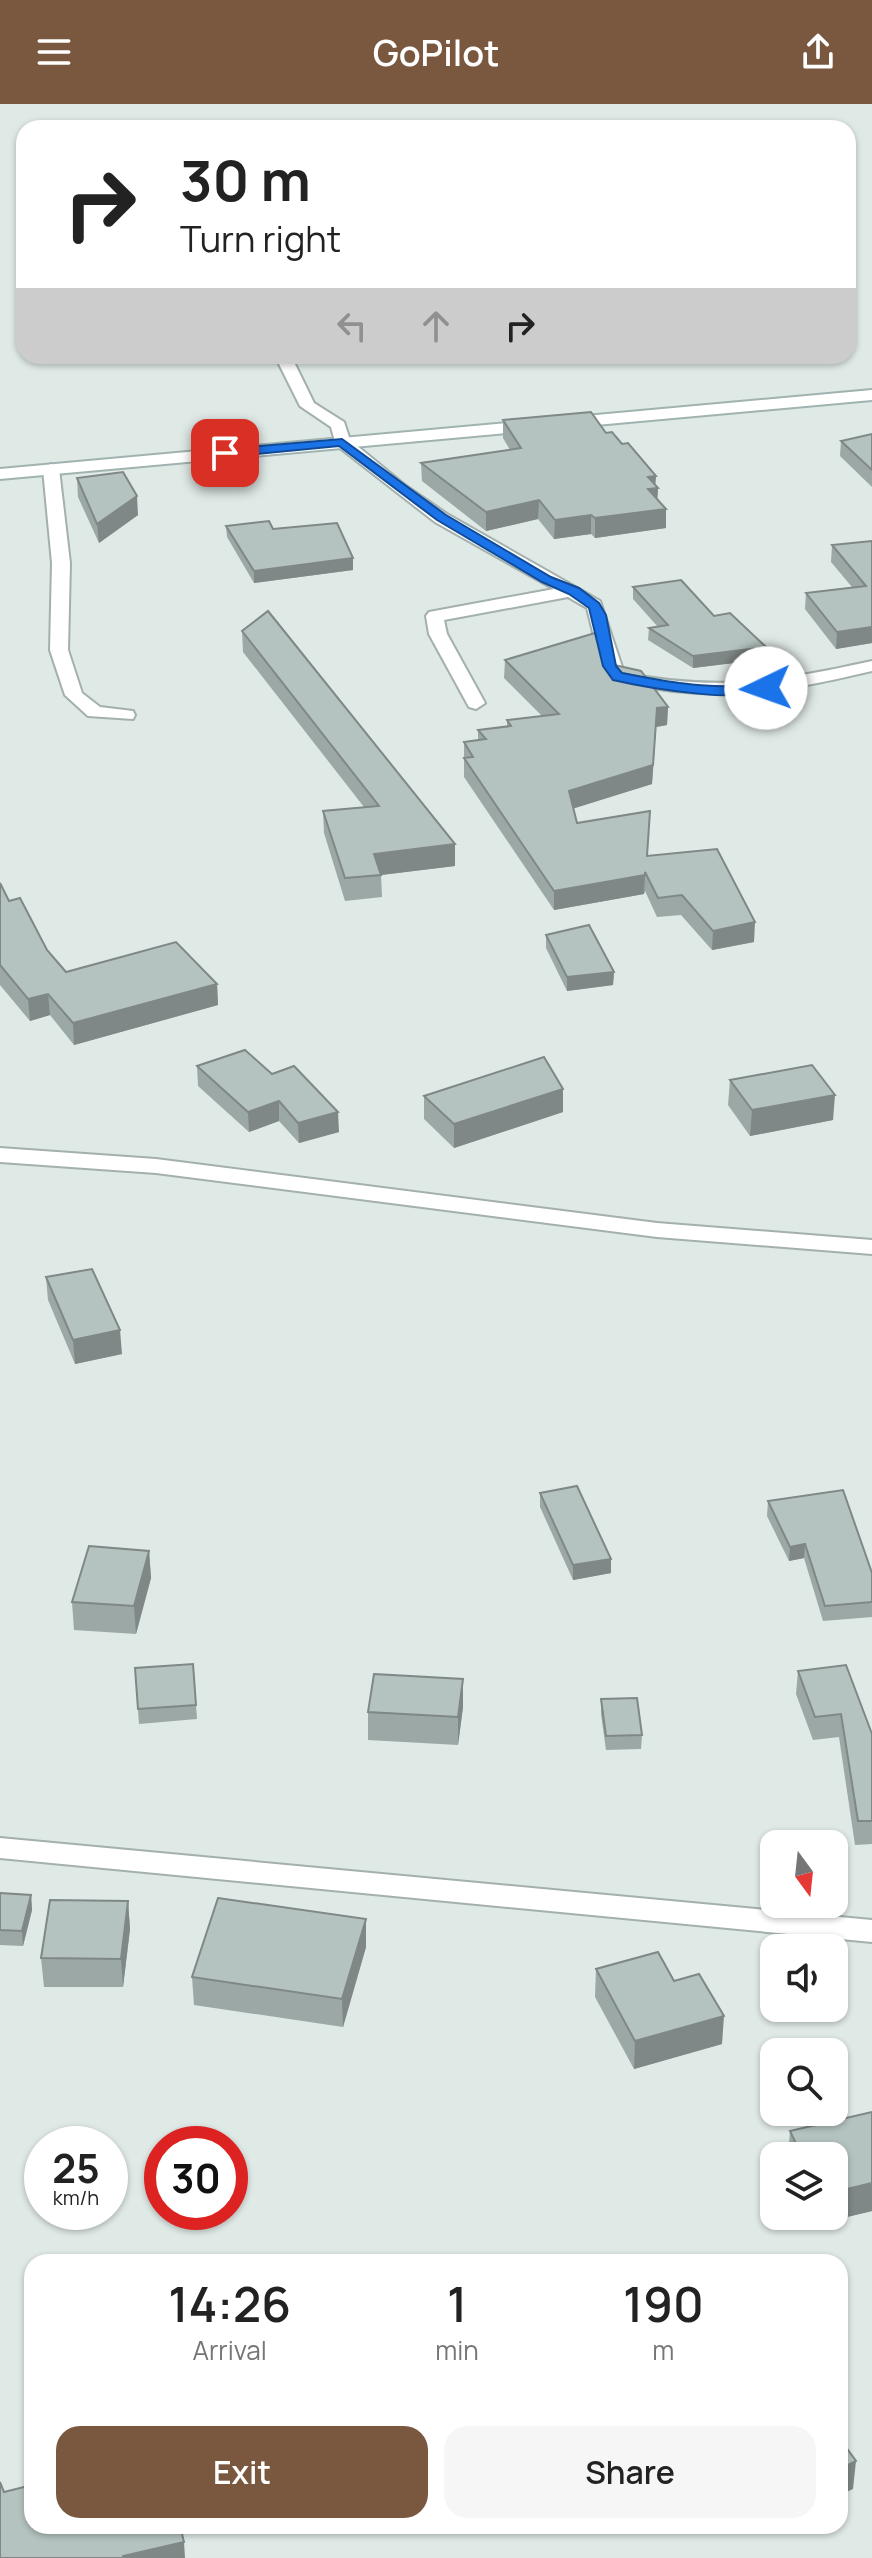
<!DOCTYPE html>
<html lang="en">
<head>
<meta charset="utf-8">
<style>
  :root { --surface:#fff; --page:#f6f6f6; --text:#222; --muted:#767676; --accent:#79583f }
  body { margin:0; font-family:Manrope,sans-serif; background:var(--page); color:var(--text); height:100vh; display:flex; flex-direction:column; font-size:30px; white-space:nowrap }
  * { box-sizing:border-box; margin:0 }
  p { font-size:26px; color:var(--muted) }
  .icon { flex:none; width:44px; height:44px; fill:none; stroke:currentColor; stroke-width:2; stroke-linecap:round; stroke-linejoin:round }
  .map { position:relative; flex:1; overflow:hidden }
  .drawer { position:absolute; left:24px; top:2150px; width:824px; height:280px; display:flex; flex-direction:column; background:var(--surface); border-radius:24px; box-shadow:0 2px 6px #0004 }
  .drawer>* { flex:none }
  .banner { position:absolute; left:16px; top:16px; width:840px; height:244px; border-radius:24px; box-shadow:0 2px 6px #0004; background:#fff; color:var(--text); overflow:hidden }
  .needle { width:52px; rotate:165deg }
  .buttons { position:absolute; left:760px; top:1726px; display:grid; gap:16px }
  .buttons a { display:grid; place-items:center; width:88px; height:88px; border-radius:16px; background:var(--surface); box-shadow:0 2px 6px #0004; font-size:40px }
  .speed { position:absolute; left:24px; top:2022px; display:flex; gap:16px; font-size:40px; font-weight:700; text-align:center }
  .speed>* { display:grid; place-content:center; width:104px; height:104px; border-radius:50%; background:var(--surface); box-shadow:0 2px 6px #0004; line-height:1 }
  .speed small { font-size:20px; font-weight:400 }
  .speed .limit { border:12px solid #d22; background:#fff; color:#111 }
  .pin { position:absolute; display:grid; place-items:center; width:68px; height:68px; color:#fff; margin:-34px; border-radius:16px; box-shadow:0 4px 12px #0006 }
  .me { position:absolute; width:88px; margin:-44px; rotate:267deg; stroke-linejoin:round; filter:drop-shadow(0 0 6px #0008) }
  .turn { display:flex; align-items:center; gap:28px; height:168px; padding:0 32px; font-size:36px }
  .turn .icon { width:104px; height:104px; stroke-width:2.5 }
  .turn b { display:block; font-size:56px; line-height:68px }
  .lanes { display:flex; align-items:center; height:76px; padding:0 32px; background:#0003; justify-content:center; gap:40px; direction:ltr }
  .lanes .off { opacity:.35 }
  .eta { display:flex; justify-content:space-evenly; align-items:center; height:136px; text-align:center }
  .eta b { font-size:48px; font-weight:600; line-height:56px }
  .action { display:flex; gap:16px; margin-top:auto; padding:16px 32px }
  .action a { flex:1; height:92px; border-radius:24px; background:var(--accent); color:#fff; font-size:32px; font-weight:600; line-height:92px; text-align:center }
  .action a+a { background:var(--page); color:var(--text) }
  header { display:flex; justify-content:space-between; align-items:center; height:104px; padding:0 32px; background:var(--accent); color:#fff; font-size:36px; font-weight:600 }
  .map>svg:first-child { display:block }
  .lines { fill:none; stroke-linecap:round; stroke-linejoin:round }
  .street-casing { stroke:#a3b0ad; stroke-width:4 }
  .secondary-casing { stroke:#a0b3b0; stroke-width:4 }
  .street { fill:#fff; fill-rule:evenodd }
  .secondary { fill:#fff; fill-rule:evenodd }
  .wall { fill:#9ca8a5 }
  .shaded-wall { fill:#7f8886 }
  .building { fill:#b5c3c0; stroke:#7f8886; stroke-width:2 }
  .route { fill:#1a73e8; stroke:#114b97; stroke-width:2 }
</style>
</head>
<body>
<header><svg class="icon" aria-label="menu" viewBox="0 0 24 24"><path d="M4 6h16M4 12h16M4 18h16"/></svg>GoPilot<svg class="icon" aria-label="share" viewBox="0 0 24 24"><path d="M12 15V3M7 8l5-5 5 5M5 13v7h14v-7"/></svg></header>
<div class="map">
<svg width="872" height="2454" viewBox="0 0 872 2454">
  <rect width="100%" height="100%" fill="#dfe9e6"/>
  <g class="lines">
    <defs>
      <g id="street">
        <path d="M275,252H291L314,299L344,318L350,336L406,382L447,410L600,497L624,569C718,588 780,577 872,557V567C774,590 718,599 618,578L612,577L600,556L587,504L568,493L444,516L447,530L485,599L476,605L469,603L429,530L426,512L429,508L554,485L435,418L336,341L331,323L300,302Z"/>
        <polygon points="51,360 59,365 70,459 68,546 82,589 100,603 133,607 135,611 133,615 88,612 65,591 50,546 52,459 43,365"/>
        <polygon points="0,1044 156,1055 657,1119 872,1136 872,1150 657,1133 156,1069 0,1058"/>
        <polygon points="0,1734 872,1816 872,1838 0,1754"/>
      </g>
      <polygon id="secondary" points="872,286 872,296 0,375 0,365"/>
    </defs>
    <use href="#street" class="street-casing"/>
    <use href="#secondary" class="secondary-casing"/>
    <use href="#street" class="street"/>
    <use href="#secondary" class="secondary"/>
  </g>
  <g class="wall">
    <polygon points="503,316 606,329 622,340 656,372 655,381 658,384 657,395 666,405 666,424 595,434 591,430 554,435 538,415 486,427 422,377 421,359 510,346 503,334"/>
    <polygon points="872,330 872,383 840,352 841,337"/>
    <polygon points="77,374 138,411 99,439 78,393"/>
    <polygon points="226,422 273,425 353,466 254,479 227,433"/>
    <polygon points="872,437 872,539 836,545 805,505 806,489 852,483 831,458 832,441"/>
    <polygon points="633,483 714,512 766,555 693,564 648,536 649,524 658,523 633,495"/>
    <polygon points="242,527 455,740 455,762 381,771 382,793 345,797 324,729 323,707 364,703 243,548"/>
    <polygon points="505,556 610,560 668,603 667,621 656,623 652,680 573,704 577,719 647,752 754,838 712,846 681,811 657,813 645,787 644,790 554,806 464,673 464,638 478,636 478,626 507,622 507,616 542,612 504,574"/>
    <polygon points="0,779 9,797 47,846 66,868 217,880 218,901 74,941 50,911 30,917 0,881"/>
    <polygon points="546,831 614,868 613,881 567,887 546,844"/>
    <polygon points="197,962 272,970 339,1028 299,1039 279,1017 249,1028 198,982"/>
    <polygon points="730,976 833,1016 750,1032 728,1001"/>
    <polygon points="563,985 563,1008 454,1044 424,1015 424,992"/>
    <polygon points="46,1173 122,1250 75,1260 48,1196"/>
    <polygon points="540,1389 611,1469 573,1476 540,1403"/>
    <polygon points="768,1397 872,1469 872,1513 823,1517 804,1454 789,1457 767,1412"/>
    <polygon points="149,1447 151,1474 136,1530 74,1526 72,1498"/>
    <polygon points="193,1560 197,1615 139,1620 135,1564"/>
    <polygon points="798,1567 872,1630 872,1740 855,1741 839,1633 813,1636 796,1590"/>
    <polygon points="601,1595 642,1631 641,1645 606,1646 601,1610"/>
    <polygon points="463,1603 458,1641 368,1636 368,1608"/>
    <polygon points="0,1789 31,1791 32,1806 23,1842 0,1841"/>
    <polygon points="128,1797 130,1825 123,1883 44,1883 41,1854"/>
    <polygon points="366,1815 366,1843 343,1923 194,1901 192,1873"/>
    <polygon points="596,1865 722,1940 634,1965 595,1893"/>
    <polygon points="872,2008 872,2107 818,2120 814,2112 834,2112 834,2052 788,2052 790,2027"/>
  </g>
  <g class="shaded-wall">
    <polygon points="656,372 655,384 658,384 657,402 648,404 648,373"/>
    <polygon points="137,392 138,411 99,439 97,420"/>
    <polygon points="539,396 538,415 486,427 486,408"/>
    <polygon points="666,405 666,424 595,434 595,414"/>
    <polygon points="591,411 591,430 554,435 555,416"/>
    <polygon points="353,454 353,466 254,479 254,467"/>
    <polygon points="872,523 872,539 836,545 837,528"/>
    <polygon points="766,543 766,555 693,564 693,552"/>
    <polygon points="668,603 667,621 656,623 652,680 569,706 569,687 657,604"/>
    <polygon points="455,740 455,762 381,771 374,750"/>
    <polygon points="645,771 644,790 554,806 554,787"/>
    <polygon points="755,818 754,838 712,846 713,827"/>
    <polygon points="614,868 613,881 567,887 567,873"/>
    <polygon points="217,880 218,901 74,941 73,919"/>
    <polygon points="48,890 50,911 30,917 28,895"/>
    <polygon points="563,985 563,1008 454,1044 454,1020"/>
    <polygon points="835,991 833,1016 750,1032 752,1006"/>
    <polygon points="279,997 279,1017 249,1028 248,1008"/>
    <polygon points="338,1008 339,1028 299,1039 298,1019"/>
    <polygon points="120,1226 122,1250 75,1260 73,1236"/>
    <polygon points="805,1440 804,1454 789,1457 790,1443"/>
    <polygon points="149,1447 151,1474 136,1530 134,1502"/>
    <polygon points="611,1455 611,1469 573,1476 573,1461"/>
    <polygon points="463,1575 463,1603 458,1641 458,1613"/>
    <polygon points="31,1791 32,1806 23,1842 22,1827"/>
    <polygon points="128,1797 130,1825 123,1883 121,1855"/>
    <polygon points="366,1815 366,1843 343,1923 342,1895"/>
    <polygon points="724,1912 722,1940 634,1965 635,1937"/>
    <polygon points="872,2079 872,2107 818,2120 819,2112 834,2112 834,2088"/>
    <polygon points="856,2357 853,2385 840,2391 840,2365"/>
    <polygon points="184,2438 185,2454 123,2454 123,2452"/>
  </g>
  <g class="building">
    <polygon points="591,308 606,329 612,328 622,340 628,339 656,372 648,373 658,384 648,385 666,405 595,414 591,411 555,416 539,396 486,408 421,359 521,344 503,316"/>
    <polygon points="872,330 872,366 841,337"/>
    <polygon points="123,368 137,392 97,420 77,374"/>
    <polygon points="269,417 273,425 337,419 353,454 254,467 226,422"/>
    <polygon points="872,437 872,523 837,528 806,489 866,482 832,441"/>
    <polygon points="681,476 714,512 730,509 766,543 693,552 649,524 668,521 633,483"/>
    <polygon points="268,507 455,740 374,750 381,771 345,774 323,707 379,702 242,527"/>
    <polygon points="595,529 610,560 641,567 668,603 657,604 653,661 569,687 577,719 650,707 647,752 717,745 755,818 713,827 682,791 658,794 645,768 645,771 554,787 464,654 473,653 464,638 486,635 478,626 511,622 507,616 559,610 505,556"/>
    <polygon points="0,779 9,797 20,794 47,846 66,868 176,838 217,880 73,919 48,890 28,895 0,861"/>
    <polygon points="589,821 614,868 567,873 546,831"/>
    <polygon points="245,946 272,970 294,962 338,1008 298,1019 279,997 248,1008 197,962"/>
    <polygon points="544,953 563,985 454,1020 424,992"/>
    <polygon points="812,961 835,991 752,1006 730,976"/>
    <polygon points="92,1165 120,1226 73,1236 46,1173"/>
    <polygon points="577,1382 611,1455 573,1461 540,1389"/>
    <polygon points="843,1386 872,1469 872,1498 825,1502 805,1440 790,1443 768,1397"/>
    <polygon points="89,1442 149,1447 134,1502 72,1498"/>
    <polygon points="193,1560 196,1601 138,1605 135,1564"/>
    <polygon points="846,1561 872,1630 872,1717 858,1717 841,1610 815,1613 798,1567"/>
    <polygon points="374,1570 463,1575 458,1613 368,1608"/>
    <polygon points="637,1594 642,1631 606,1632 601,1595"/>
    <polygon points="0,1789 31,1791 22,1827 0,1826"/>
    <polygon points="218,1794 366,1815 342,1895 192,1873"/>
    <polygon points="50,1796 128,1797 121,1855 41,1854"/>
    <polygon points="658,1848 674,1877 699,1870 724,1912 635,1937 596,1865"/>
    <polygon points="872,2008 872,2079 834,2088 834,2052 802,2052 790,2027"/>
    <polygon points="840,2335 856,2357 840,2365"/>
    <polygon points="0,2378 4,2388 32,2381 32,2422 180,2422 184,2438 123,2452 123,2454 0,2454"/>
  </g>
  <path class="route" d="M342,335L446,411L551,473L579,484L599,499L606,511L616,562L622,569C660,576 698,584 736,582C748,582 763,577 773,584C749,602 643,583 613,576L603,562L589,504L569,490L542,478L437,416L339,342L225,353L219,349L225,345Z"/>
</svg>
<div class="buttons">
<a><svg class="needle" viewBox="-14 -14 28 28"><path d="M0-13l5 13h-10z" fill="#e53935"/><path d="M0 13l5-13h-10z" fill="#767676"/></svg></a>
<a><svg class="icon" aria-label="sound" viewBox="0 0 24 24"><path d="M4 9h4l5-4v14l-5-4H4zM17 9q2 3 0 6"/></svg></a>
<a><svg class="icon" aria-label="search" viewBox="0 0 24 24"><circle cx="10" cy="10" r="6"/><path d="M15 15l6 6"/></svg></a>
<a><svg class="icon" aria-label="layers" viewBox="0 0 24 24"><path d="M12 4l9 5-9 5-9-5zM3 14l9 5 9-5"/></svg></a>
</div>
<div class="speed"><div>25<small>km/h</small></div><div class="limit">30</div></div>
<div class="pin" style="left:225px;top:349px;background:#d93025"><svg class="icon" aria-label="arrive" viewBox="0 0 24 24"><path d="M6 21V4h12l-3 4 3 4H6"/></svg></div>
<svg class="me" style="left:766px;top:584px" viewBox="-20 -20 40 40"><circle r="19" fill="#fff"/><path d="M0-13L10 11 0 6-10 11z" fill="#1a73e8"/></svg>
<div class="banner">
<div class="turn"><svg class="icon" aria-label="right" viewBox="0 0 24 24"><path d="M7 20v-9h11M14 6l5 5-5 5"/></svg><div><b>30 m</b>Turn right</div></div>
<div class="lanes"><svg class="icon off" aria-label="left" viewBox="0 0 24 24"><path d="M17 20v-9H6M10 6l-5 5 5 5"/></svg><svg class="icon off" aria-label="ahead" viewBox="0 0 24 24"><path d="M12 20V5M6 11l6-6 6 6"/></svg><svg class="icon" aria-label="right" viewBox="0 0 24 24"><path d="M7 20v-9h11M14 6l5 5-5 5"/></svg></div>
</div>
<section class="drawer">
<div class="eta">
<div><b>14:26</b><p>Arrival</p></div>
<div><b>1</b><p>min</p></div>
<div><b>190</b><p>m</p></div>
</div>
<div class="action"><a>Exit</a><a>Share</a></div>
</section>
</div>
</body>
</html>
